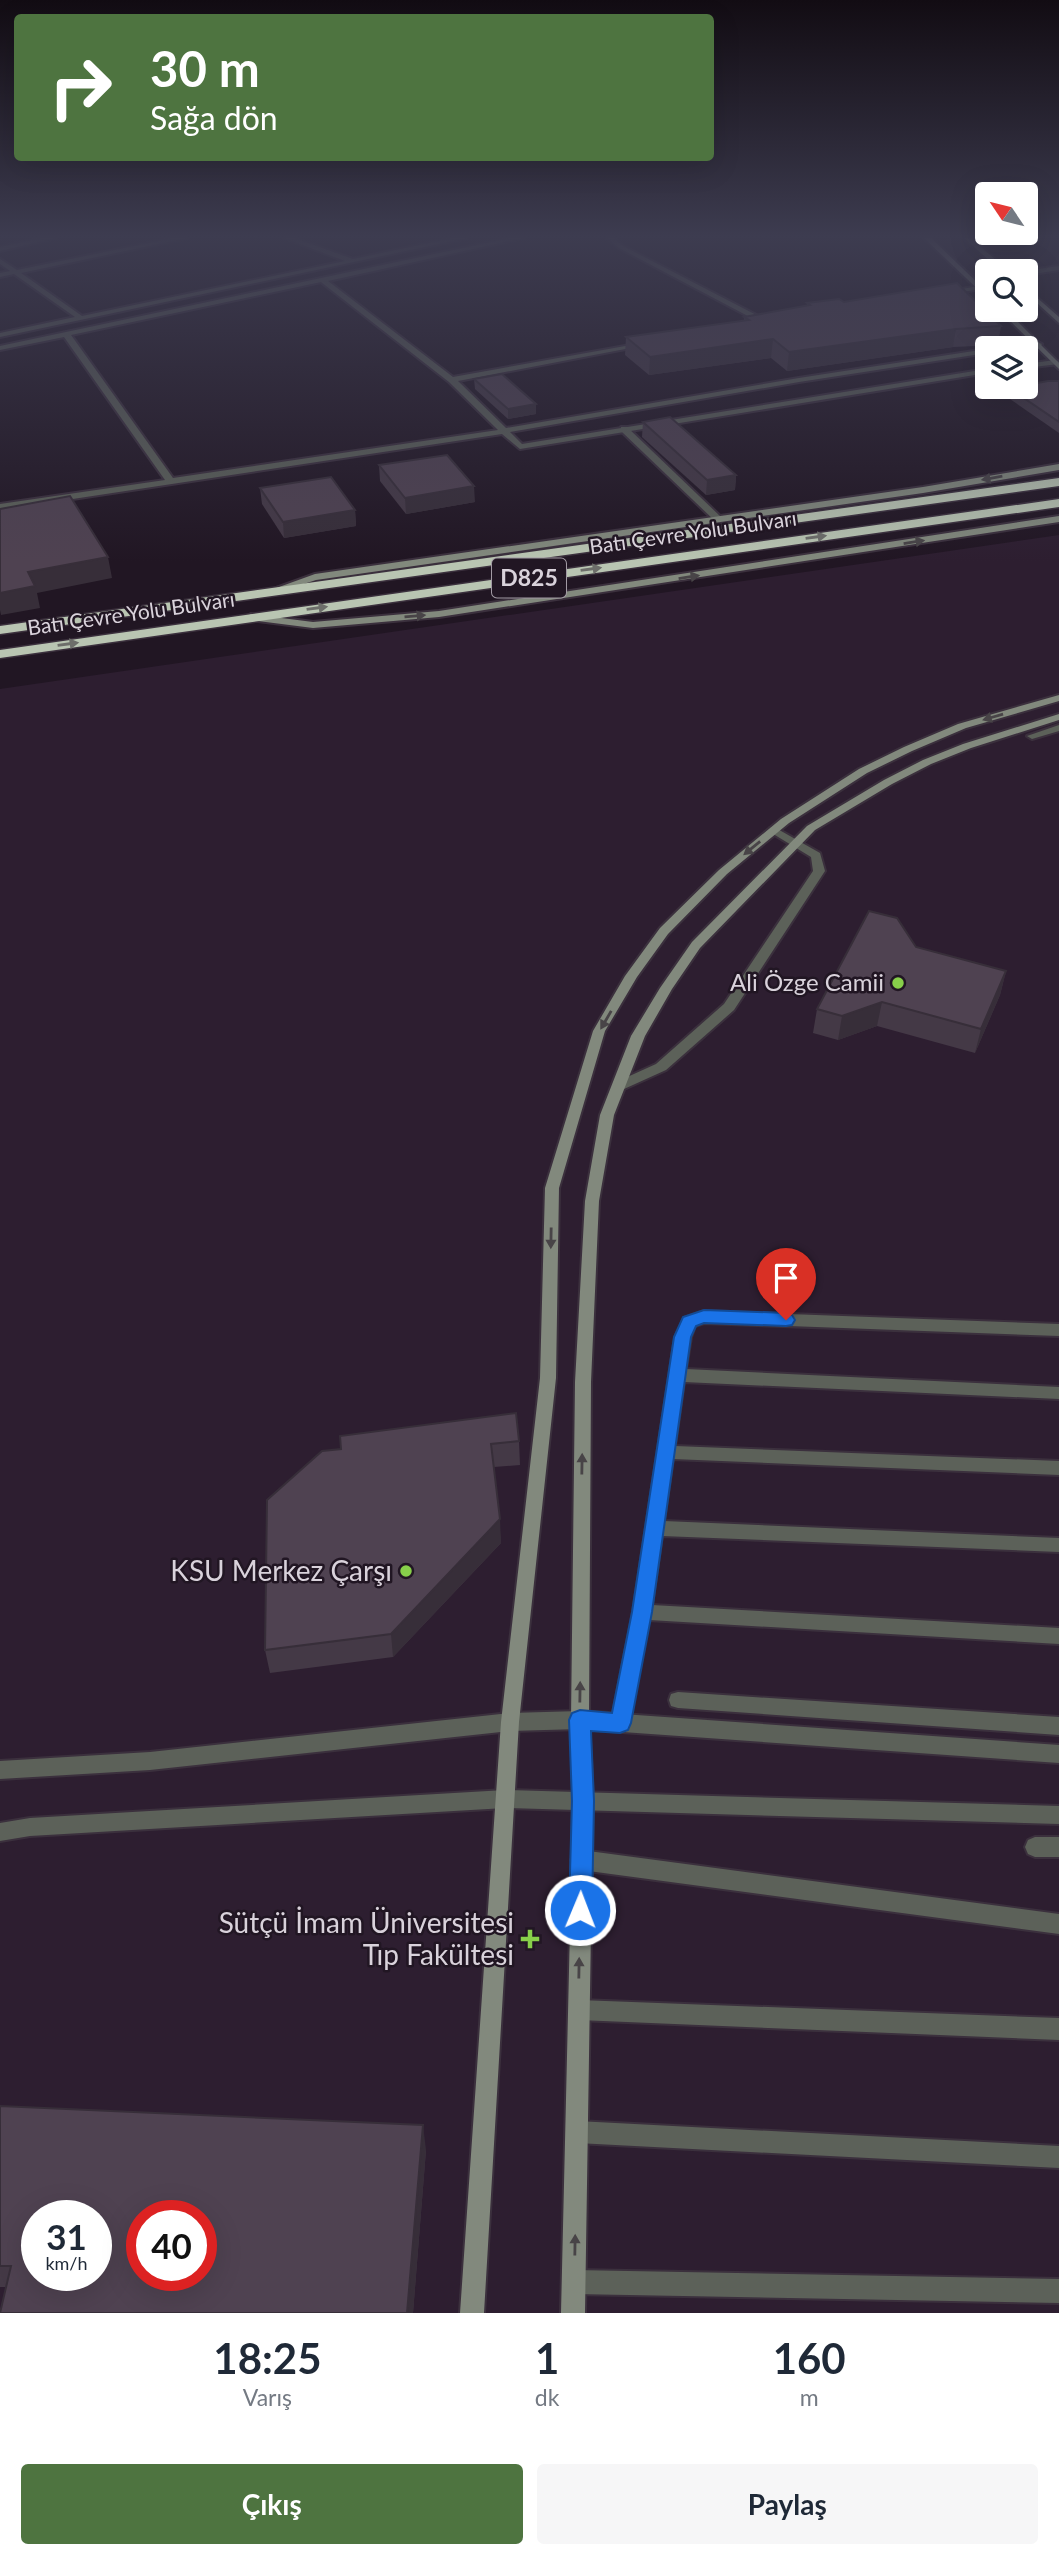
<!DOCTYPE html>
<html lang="tr">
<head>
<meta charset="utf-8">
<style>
  :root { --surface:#fff; --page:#f6f6f7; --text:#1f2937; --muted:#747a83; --accent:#4e7440 }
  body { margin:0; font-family:Lato,sans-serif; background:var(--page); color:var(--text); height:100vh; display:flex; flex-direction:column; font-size:26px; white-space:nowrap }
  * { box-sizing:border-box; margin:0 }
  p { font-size:23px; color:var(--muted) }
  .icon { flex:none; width:38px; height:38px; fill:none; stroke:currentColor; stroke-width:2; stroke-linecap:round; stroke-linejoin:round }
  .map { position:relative; height:2313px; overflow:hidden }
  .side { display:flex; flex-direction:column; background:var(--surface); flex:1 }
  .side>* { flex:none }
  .guide { position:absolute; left:14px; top:14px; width:700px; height:147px; border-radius:7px; box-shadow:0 7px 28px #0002; background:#4e7440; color:#fff; overflow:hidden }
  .needle { width:46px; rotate:305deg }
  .buttons { position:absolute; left:975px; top:182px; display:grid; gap:14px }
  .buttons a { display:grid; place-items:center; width:63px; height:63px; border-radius:7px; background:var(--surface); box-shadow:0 7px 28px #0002; font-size:35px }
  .speed { position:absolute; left:21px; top:2200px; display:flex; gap:14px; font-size:35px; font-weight:700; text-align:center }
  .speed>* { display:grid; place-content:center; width:91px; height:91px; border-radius:50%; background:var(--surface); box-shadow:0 7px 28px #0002; line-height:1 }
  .speed small { font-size:18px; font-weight:400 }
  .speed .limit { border:10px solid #d22; background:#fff; color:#111 }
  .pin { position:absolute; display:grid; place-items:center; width:60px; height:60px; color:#fff; margin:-72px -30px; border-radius:50% 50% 50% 0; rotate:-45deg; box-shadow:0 0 7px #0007 }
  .pin .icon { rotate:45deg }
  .me { position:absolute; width:77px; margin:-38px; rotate:1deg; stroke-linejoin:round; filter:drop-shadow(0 0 5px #0008) }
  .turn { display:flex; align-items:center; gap:24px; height:147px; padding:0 21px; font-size:32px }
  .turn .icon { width:91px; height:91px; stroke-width:2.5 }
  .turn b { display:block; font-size:49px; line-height:60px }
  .eta { display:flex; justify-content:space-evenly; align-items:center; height:119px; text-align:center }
  .eta b { font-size:42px; font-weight:700; line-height:49px }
  .primary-button { display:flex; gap:14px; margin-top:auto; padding:14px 21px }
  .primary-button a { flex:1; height:80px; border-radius:7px; background:var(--accent); color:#fff; font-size:28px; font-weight:700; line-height:80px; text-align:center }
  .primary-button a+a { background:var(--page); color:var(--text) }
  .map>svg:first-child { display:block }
  .built { fill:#2d1e30; fill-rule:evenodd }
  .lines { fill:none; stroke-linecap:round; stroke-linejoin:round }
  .lane-casing { stroke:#3b303d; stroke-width:4 }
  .street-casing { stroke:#3b303d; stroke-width:4 }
  .secondary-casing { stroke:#3b303d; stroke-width:4 }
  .highway-casing { stroke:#3b303d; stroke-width:3 }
  .lane { fill:#5c6159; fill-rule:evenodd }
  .street { fill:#5c6159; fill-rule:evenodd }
  .secondary { fill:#82897d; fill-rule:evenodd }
  .highway { fill:#b9c5b2; fill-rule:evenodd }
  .wall { fill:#443946 }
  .shaded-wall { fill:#372e39 }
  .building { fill:#4f4251; stroke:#372e39; stroke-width:2; fill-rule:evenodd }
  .oneway { fill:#484447 }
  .oneway2 { fill:#6d6e6a }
  .route { fill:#1a73e8; stroke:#114b97; stroke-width:2 }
  .poi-dot { fill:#87cf4a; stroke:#211623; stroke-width:2.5 }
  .labels { text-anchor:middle; stroke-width:5; stroke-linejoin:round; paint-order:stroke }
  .far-street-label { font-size:21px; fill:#d9d2db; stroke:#211623 }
  .shield { fill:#211623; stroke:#a29aa4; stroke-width:2 }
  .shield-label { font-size:23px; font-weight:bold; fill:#d9d2db }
  .poi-label { font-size:24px; fill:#d9d2db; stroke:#211623; text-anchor:end }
  .near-poi-label { font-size:28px; fill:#d9d2db; stroke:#211623; text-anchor:end }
</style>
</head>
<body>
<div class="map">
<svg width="1059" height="2313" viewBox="0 0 1059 2313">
  <rect width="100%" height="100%" fill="#211623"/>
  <path class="built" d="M1059,535V2313H0V689ZM37,2216H96V2275H37ZM142,2216H201V2275H142Z"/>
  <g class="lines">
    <defs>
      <g id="lane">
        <polygon points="621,427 627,427 721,517 721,521 715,521 621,431"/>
        <polygon points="774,827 820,853 825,871 734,1010 666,1070 624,1089 614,1089 612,1086 614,1083 656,1064 724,1004 813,871 811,857 770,832 770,828"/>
        <polygon points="704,1311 1059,1324 1059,1336 704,1323 695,1326 691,1337 686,1369 1059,1387 1059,1399 684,1382 675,1446 1059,1461 1059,1475 673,1459 664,1521 1059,1538 1059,1552 662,1536 652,1605 1059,1628 1059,1644 649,1620 629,1723 627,1729 620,1732 613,1729 611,1723 633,1612 675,1337 684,1318"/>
        <polygon points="581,1850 1059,1914 1059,1934 581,1870 574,1867 571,1860 574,1853"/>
        <polygon points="579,2000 1059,2018 1059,2040 579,2020 572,2017 569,2010 572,2003"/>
        <polygon points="577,2121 1059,2146 1059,2168 577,2143 569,2140 566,2132 569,2124"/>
        <polygon points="574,2270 1059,2279 1059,2303 574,2294 566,2290 562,2282 566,2274"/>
      </g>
      <g id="street">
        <polygon points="42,238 55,238 0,251 0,247"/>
        <polygon points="173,238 187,238 21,273 82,316 345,261 284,238 294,238 353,259 453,238 467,238 0,337 0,333 75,317 14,274 0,277 0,273 10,271 0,264 0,259 17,270"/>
        <path d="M510,238H523L328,281L453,377L642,343L646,345L458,381L506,428L799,378L987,349V353L799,382L510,432L522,444L987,369V373L520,449L502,434L0,510V504L165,480L64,337L0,350V346ZM321,282L449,382L498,430L173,478L71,335Z"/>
        <polygon points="607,238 614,238 623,246 770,322 763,324 619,248"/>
        <polygon points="1059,266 1059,270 1026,275 1025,271"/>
        <polygon points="978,286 980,289 945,295 942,293"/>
        <polygon points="1038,342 1042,344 1041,346 1004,348"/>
        <polygon points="1055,360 1059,362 1058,364 1026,368 1026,364"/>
        <polygon points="1059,725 1059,731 1032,739 1027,736"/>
        <polygon points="678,1692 1059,1717 1059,1735 678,1708 671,1706 669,1700 671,1694"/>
        <polygon points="580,1711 1059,1745 1059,1763 580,1729 510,1731 150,1770 0,1779 0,1761 150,1752 510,1713"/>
        <polygon points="505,1790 1059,1806 1059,1824 505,1808 30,1836 0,1841 0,1823 30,1818"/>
        <polygon points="1035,1837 1059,1837 1059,1857 1035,1857 1028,1854 1025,1847 1028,1840"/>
      </g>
      <g id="secondary">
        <polygon points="924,238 931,238 987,292 987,298"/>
        <polygon points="964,238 971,238 1008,271 1001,271"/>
        <polygon points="1026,288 1059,317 1059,323 1026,293"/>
        <polygon points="999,310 1006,310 1059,363 1059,369"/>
        <polygon points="1059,464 1059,470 923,493 316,580 273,594 268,591 315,574 923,487"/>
        <polygon points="1059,516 1059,522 439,617 313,628 251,620 246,617 251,614 313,622 439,611"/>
        <polygon points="1059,695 1059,701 966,728 912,751 867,773 789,823 727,874 668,934 637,977 605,1031 559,1188 556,1378 519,1722 484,2313 460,2313 501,1722 540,1378 545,1188 593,1031 625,976 660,928 719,870 781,819 859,769 904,747 958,724"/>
        <polygon points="1059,714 1059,720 971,748 931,764 892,784 815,830 700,948 672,989 645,1036 614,1115 599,1201 591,1382 589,1720 593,1800 585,2313 561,2313 573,1800 571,1720 575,1382 585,1201 600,1115 631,1036 660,988 692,942 807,826 884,780 923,760 963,744"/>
      </g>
      <g id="highway">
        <polygon points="1059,478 1059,486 0,634 0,626"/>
        <polygon points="1059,499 1059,507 0,658 0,650"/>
      </g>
    </defs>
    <use href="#lane" class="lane-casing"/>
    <use href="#street" class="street-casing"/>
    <use href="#secondary" class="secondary-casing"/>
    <use href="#highway" class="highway-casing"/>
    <use href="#lane" class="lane"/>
    <use href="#street" class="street"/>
    <use href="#secondary" class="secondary"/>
    <use href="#highway" class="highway"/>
  </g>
  <g class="wall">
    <polygon points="844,302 1001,326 998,345 953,347 787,371 771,358 649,375 625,355 626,337 744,321 744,317 807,306 807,303"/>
    <polygon points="474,379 536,404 536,414 508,419 475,389"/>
    <polygon points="1059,381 1059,433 1007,397 1009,388"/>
    <polygon points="643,422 736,475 735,490 706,495 642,437"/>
    <polygon points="379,465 475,502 406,514 380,481"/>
    <polygon points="260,488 355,510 356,526 284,538 262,504"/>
    <polygon points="916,947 1006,971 1000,995 975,1053 877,1026 838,1040 813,1033 817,1009"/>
    <polygon points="519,1441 520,1465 494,1467 501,1543 393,1657 270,1673 265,1650 341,1449"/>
    <polygon points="0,2106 426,2150 413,2313 0,2313 6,2287 0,2287"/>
  </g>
  <g class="shaded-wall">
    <polygon points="956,329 953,347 787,371 789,352"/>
    <polygon points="773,339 771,358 649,375 650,357"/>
    <polygon points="536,404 536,414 508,419 508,409"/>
    <polygon points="736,475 735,490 706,495 707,480"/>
    <polygon points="474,486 475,502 406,514 405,498"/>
    <polygon points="355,510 356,526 284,538 283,522"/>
    <polygon points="108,557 112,578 37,593 40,608 1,615 0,610 0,593 28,572"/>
    <polygon points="1006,971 1000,995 975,1053 981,1029"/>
    <polygon points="882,1002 877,1026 838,1040 842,1016"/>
    <polygon points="500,1519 501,1543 393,1657 391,1634"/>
    <polygon points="423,2125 426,2150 413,2313 407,2313"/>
  </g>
  <g class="building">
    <polygon points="957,283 1001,326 956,329 789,352 773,339 650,357 626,337 749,320 744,317 810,305 807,303 839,299 844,302"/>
    <polygon points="502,374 536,404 508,409 474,379"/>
    <polygon points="1048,381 1059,381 1059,422 1009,388 1026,387 1026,385"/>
    <polygon points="670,417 736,475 707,480 643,422"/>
    <polygon points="447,455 474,486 405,498 379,465"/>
    <polygon points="331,477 355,510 283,522 260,488"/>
    <polygon points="70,496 108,557 28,572 35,586 0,593 0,509"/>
    <polygon points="869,911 897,918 916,947 1006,971 981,1029 882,1002 842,1016 817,1009"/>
    <polygon points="516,1413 519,1441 491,1444 500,1519 391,1634 265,1650 267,1500 322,1451 341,1449 340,1436"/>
    <path d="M0,2106L423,2125L407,2313H0L11,2266H0ZM37,2216H96V2275H37ZM142,2216H201V2275H142Z"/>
  </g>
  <defs><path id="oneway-solid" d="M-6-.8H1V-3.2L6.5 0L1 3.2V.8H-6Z" transform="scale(1.75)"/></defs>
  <g class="oneway">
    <use href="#oneway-solid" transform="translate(992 478) rotate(170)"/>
    <use href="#oneway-solid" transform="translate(914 542) rotate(-9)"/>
    <use href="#oneway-solid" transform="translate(689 577) rotate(-9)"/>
    <use href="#oneway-solid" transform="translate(415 616) rotate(-5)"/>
    <use href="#oneway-solid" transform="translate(993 717) rotate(164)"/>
    <use href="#oneway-solid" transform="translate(752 848) rotate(141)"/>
    <use href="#oneway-solid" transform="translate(606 1020) rotate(120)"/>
    <use href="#oneway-solid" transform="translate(551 1238) rotate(91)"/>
    <use href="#oneway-solid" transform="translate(582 1464) rotate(-89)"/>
    <use href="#oneway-solid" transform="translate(580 1692) rotate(-89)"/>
    <use href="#oneway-solid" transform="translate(579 1968) rotate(-89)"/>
    <use href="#oneway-solid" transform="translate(575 2245) rotate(-89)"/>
  </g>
  <g class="oneway2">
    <use href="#oneway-solid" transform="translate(816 537) rotate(-8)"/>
    <use href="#oneway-solid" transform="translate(591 569) rotate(-8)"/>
    <use href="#oneway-solid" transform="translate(317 608) rotate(-8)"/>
    <use href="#oneway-solid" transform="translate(68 644) rotate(-8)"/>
  </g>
  <linearGradient id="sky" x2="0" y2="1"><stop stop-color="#120c13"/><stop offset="0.42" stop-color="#3d3c50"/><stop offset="1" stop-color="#3d3c50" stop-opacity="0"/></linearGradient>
  <rect width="1059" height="562" fill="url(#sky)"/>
  <polygon class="route" points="704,1310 786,1313 792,1315 795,1320 792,1325 786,1326 704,1323 696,1326 691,1337 652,1612 631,1723 628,1730 620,1733 591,1731 594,1801 592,1910 589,1918 580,1921 572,1918 569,1910 572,1801 569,1720 572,1713 580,1710 612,1713 632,1612 674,1337 683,1317"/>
  <g class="poi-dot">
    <circle cx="898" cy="983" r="7"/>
    <circle cx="406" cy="1571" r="7"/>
    <path d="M526.5 1928.5h7v7h7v7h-7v7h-7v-7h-7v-7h7z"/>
  </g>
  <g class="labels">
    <g class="far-street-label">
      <text transform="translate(693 533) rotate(-8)" y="7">Batı Çevre Yolu Bulvarı</text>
      <text transform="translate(131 614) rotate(-8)" y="7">Batı Çevre Yolu Bulvarı</text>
    </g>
    <rect class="shield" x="492" y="558.5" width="74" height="39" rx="5"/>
    <g class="shield-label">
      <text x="529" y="586">D825</text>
    </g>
    <g class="poi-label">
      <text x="884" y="991">Ali Özge Camii</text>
    </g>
    <g class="near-poi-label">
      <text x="392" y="1581">KSU Merkez Çarşı</text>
      <text x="514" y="1933">Sütçü İmam Üniversitesi<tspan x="514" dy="32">Tıp Fakültesi</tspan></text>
    </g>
  </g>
</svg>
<div class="buttons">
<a><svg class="needle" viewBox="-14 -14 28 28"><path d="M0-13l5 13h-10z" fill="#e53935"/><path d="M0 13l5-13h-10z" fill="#747a83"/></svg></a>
<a><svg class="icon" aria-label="search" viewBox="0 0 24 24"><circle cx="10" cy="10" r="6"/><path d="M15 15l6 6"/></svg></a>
<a><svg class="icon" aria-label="layers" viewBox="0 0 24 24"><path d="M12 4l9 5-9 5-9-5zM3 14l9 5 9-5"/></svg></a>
</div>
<div class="speed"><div>31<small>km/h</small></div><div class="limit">40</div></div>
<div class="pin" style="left:786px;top:1320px;background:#d93025"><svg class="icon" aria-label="arrive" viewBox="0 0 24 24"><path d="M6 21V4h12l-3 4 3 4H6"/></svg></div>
<svg class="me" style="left:580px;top:1910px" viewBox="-20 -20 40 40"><circle r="17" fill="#1a73e8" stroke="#fff" stroke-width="3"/><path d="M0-11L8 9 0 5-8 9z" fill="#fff"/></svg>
<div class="guide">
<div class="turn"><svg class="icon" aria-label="right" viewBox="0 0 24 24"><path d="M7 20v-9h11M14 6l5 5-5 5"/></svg><div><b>30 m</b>Sağa dön</div></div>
</div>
</div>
<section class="side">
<div class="eta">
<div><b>18:25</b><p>Varış</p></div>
<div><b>1</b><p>dk</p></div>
<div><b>160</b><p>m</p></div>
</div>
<div class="primary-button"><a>Çıkış</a><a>Paylaş</a></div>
</section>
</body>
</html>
